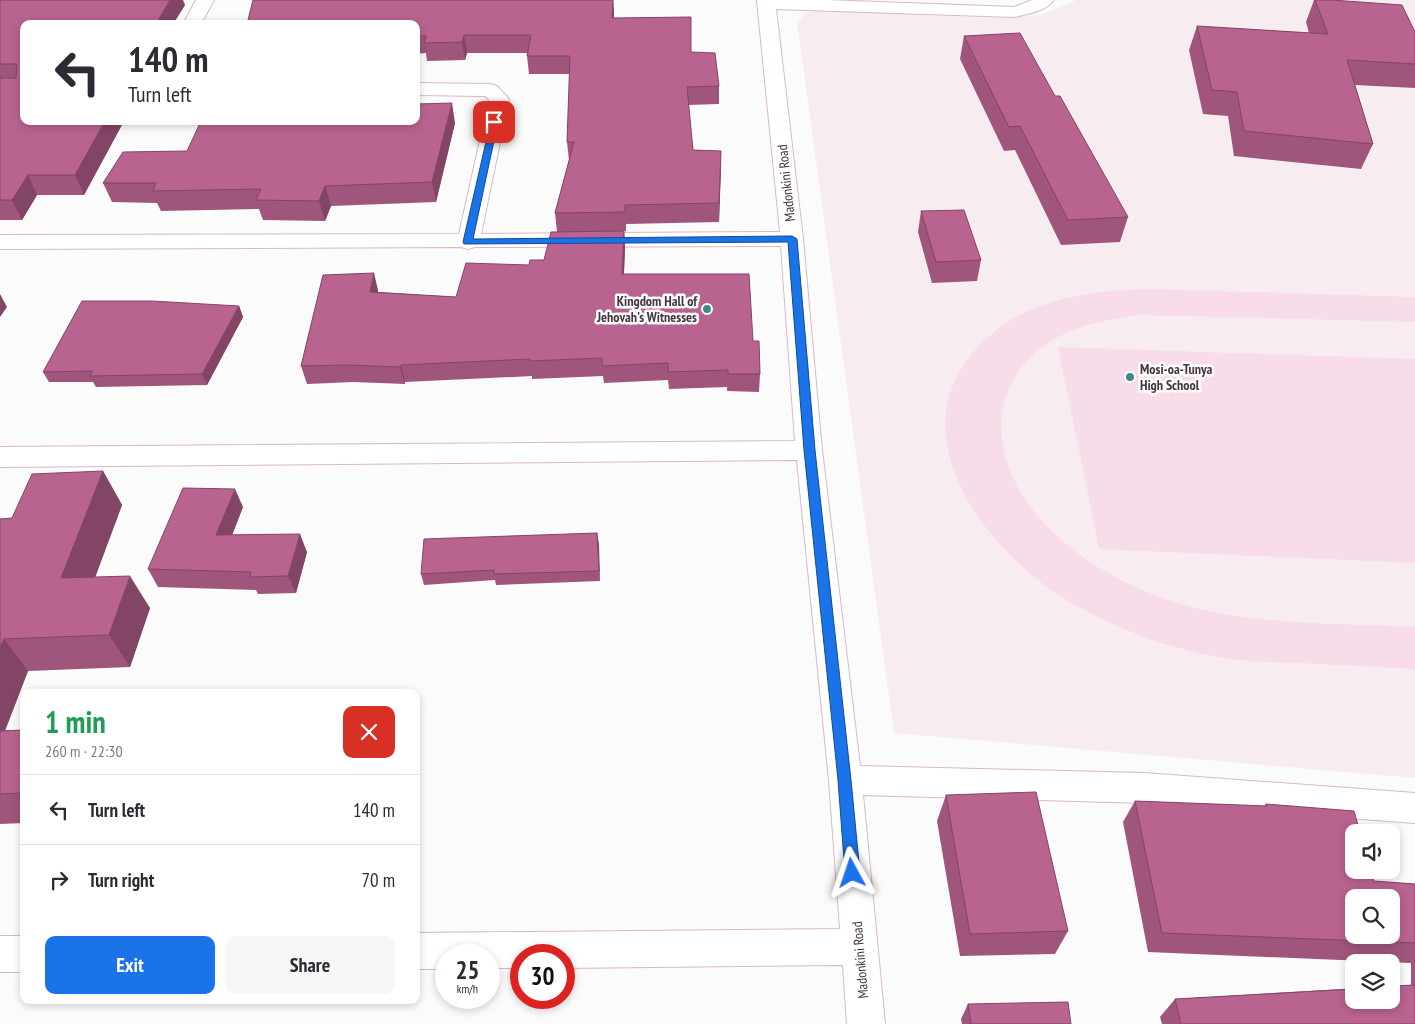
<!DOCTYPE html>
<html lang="en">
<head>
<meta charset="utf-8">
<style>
  :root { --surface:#fff; --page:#f7f7f7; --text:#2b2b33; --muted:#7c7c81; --line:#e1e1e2; --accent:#1a73e8 }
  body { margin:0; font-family:"PT Sans Narrow",sans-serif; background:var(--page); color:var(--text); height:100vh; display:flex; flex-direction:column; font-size:19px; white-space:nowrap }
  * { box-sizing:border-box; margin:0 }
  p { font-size:16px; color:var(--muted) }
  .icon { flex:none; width:28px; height:28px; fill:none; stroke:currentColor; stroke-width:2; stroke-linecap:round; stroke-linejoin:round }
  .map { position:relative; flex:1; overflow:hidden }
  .drawer { position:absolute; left:20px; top:689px; width:400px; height:315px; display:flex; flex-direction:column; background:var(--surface); border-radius:10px; box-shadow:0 2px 8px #0003 }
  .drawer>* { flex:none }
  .hud { position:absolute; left:20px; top:20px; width:400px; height:105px; border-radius:10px; box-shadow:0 2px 8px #0003; background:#fff; color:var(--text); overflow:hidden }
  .controls { position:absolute; left:1345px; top:824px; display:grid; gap:10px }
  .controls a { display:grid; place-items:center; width:55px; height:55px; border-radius:10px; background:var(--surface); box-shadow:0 2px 8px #0003; font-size:25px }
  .speed { position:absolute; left:435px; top:944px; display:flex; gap:10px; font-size:25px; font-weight:700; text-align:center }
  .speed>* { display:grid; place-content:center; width:65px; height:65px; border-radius:50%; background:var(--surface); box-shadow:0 2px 8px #0003; line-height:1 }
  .speed small { font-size:12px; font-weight:400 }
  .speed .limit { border:8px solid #d22; background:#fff; color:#111 }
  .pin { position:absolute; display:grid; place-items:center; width:42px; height:42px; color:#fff; margin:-21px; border-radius:10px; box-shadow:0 2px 8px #0006 }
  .me { position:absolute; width:55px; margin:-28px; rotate:355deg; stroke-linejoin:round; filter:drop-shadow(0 0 4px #0008) }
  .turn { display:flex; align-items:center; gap:18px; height:105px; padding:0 25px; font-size:22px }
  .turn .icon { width:65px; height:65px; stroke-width:2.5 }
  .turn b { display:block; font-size:35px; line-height:42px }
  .round { display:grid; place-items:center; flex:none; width:52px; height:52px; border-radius:10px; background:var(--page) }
  .summary { display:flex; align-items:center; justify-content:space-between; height:85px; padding:0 25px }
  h1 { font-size:30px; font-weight:600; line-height:38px; color:#1e9e55 }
  .cta { display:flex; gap:10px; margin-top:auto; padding:10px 25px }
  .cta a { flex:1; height:58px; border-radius:10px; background:var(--accent); color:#fff; font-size:20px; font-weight:600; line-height:58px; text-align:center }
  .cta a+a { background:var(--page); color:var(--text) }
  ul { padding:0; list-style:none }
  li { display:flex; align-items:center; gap:15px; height:70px; padding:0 25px; border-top:1px solid var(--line) }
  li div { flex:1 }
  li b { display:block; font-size:19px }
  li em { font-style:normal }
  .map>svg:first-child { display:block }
  .built { fill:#f7edf1 }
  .green { fill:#f9dce9 }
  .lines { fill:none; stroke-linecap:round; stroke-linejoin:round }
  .minor-casing { stroke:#dcb6c8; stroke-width:2 }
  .minor { fill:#fff; fill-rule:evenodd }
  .wall { fill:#9f557c }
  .shaded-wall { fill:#824565 }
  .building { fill:#b96390; stroke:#824565; fill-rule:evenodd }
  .route { fill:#1a73e8; stroke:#114b97 }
  .poi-dot { fill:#40888b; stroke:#fff; stroke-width:2 }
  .labels { text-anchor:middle; stroke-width:5; stroke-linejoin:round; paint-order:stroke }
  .street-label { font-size:14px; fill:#46363e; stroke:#fff }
  .poi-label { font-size:14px; font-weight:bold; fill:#46363e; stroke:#fff; text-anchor:end }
</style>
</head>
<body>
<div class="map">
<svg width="1415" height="1024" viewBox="0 0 1415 1024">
  <rect width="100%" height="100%" fill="#fbfbfb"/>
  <polygon class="built" points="1076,0 1415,0 1415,778 894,733 797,22 806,13 824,9 960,17 1013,18 1043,14"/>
  <g class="green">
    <path d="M1153,289L1415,297V322L1140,315C1112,319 1085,323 1060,336C990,373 986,447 1030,506C1059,545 1103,574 1147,592C1231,627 1326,622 1415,627V669C1376,667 1337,665 1299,663C1272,662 1243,662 1217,657C1168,648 1119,630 1075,605C982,552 884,421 994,332C1038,296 1098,290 1153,289Z"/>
    <polygon points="1058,347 1415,359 1415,563 1099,549"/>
  </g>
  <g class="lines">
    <defs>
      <g id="minor">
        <polygon points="196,0 214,0 201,24 183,24"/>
        <path d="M757,0H826L1014,7L1032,0H1054C1045,12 1027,14 1014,17L776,9L803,239L822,450L860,766L1144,773L1415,793V823L1144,803L863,795L885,1024H847L843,965L564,968V955H521V968H489V955H446V969H416V933L840,929L829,780L797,460L0,467V447L795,441L781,246L475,247L468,249L461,247L0,249V235L459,234L489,100L485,96L416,95V83L490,84L497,86L509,99L481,234L780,232Z"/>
        <rect x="0" y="936" width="24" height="36"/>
      </g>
    </defs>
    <use href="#minor" class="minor-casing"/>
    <use href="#minor" class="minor"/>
  </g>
  <g class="wall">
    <polygon points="0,0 185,5 173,24 24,24 124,121 84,195 37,195 22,220 0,220"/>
    <polygon points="253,0 613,0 614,18 691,52 719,86 719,104 688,105 693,150 721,151 719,222 626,224 626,231 575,232 624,231 625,248 624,274 753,341 760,374 759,392 727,391 727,387 669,389 668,380 604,383 603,376 532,379 532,376 405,382 405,384 353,382 307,384 301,366 378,290 378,292 456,297 529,265 544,260 557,232 555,213 569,160 567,142 570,74 529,74 527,56 527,53 467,53 465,60 427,61 426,53 416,54 416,24"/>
    <polygon points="1314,0 1332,0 1415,32 1415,88 1355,85 1373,144 1361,169 1234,156 1228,116 1203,114 1189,50 1197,26 1309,33 1306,22"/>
    <polygon points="964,36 1055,96 1128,217 1120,242 1061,245 1015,150 1004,151 960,59"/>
    <polygon points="455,123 436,202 331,206 325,221 263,220 259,209 161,211 157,203 112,202 103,183 187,151"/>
    <polygon points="921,211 981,260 977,281 932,283 918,232"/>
    <polygon points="239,306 243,317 207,385 96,387 93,382 49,382 43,372"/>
    <polygon points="103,471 122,505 95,577 150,608 130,667 28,671 5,731 24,730 24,823 0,824 0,519 12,518"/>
    <polygon points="243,507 232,535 307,552 296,593 258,594 256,590 158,587 148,569"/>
    <polygon points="597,533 600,581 496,585 495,580 424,585 421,574"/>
    <polygon points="946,795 1068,931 1055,954 960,956 937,821"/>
    <polygon points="1135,801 1264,806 1266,804 1374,881 1415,884 1415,1024 1162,1024 1160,1017 1175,999 1411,985 1411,963 1148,952 1123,822"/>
    <polygon points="968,1004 1071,1024 962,1024 961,1019"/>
  </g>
  <g class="shaded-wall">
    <polygon points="170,0 183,0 185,5 173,24 156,24"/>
    <polygon points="613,0 614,13 613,35 612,18"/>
    <polygon points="464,35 467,53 465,60 462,42"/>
    <polygon points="452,103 455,123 436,202 432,182"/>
    <polygon points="105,121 124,121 84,195 75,175"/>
    <polygon points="721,151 721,169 719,222 719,203"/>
    <polygon points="28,175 37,195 22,220 12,200"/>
    <polygon points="325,186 331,206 325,221 319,201"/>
    <polygon points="624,231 625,248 623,291 622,274"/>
    <polygon points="374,273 378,290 375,309 370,292"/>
    <polygon points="0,294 7,307 0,317"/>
    <polygon points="239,306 243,317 207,385 202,374"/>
    <polygon points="401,365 405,382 405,384 400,367"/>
    <polygon points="103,471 122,505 83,610 61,578"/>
    <polygon points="235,489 243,507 225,553 216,535"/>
    <polygon points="597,533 599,544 600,581 599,571"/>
    <polygon points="300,534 307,552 296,593 288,576"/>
    <polygon points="130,576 150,608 130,667 109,635"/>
    <polygon points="4,639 28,671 0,743 0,648"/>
    <polygon points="24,784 24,797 20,793"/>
  </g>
  <g class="building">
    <polygon points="0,0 170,0 156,24 24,24 24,121 105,121 75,175 28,175 12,200 0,200 0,78 16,78 17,64 0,64"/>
    <polygon points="253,0 613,0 612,18 691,17 691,52 715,53 719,86 687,87 693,150 721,151 719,203 625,205 625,212 555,213 574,142 567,142 570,56 527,56 531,35 464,35 462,42 424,43 426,36 416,36 416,24 247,24"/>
    <polygon points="1315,0 1332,0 1402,5 1415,32 1415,64 1347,60 1373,144 1244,131 1237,92 1212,90 1197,26 1328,34"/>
    <polygon points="1020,33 1055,96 1060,96 1128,217 1068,220 1020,126 1009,127 964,36"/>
    <polygon points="452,103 432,182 325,186 319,201 256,200 261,189 153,191 156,183 103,183 123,152 187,151 201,121 416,121 416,104"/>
    <polygon points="964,210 981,260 936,262 921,211"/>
    <polygon points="624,231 622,274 749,274 753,341 759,341 760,374 728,374 728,370 668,372 668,363 602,366 602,358 530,361 530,359 401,365 400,367 348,365 301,366 323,275 374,273 370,292 456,297 466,263 529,265 530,260 544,260 551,232"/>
    <polygon points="82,301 152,301 239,306 202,374 90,376 92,371 43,372"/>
    <polygon points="103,471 61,578 130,576 109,635 4,639 0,648 0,519 12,518 32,474"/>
    <polygon points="183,488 235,489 216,535 300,534 288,576 250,577 251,572 148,569"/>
    <polygon points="597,533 599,571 494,574 494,570 421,574 424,539"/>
    <polygon points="24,730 24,784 20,793 0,794 0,731"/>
    <polygon points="1036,792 1068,931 970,934 946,795"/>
    <path d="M1135,801L1267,806L1266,804L1354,811L1360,832H1354V870H1371L1374,881L1415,884V943L1162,933ZM1354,898H1391V935H1354Z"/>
    <polygon points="1415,985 1415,1024 1181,1024 1175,999 1354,989 1354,1000 1391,1000 1391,986"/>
    <polygon points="1068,1002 1071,1024 971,1024 968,1004"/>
  </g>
  <polygon class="route" points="491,120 498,122 473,239 792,236 797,239 815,450 851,780 860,873 857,877 852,879 847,877 845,873 838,780 804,450 788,242 464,244 463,242"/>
  <g class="poi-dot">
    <circle cx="707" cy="309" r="5"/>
    <circle cx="1130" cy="377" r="5"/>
  </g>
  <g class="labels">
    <g class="street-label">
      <text transform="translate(786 183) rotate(-96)" y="5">Madonkini Road</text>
      <text transform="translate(860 960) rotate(-95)" y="5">Madonkini Road</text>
    </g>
    <g class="poi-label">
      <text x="697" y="306">Kingdom Hall of<tspan x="697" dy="16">Jehovah's Witnesses</tspan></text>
      <text x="1140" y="374" text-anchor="start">Mosi-oa-Tunya<tspan x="1140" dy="16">High School</tspan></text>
    </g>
  </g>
</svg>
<div class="controls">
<a><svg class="icon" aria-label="sound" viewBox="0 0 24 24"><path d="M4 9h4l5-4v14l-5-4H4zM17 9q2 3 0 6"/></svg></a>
<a><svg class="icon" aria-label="search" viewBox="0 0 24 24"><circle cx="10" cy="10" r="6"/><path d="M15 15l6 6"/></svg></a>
<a><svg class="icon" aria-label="layers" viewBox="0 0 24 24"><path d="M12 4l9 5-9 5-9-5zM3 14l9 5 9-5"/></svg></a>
</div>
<div class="speed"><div>25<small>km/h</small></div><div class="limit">30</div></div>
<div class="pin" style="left:494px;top:122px;background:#d93025"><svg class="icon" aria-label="arrive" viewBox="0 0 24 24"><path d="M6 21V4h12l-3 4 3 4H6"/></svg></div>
<svg class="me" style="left:852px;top:873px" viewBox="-20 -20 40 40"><path d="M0-17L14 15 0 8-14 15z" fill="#1a73e8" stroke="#fff" stroke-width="4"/></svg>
<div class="hud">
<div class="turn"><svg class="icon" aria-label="left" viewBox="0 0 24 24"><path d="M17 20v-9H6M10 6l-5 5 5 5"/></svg><div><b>140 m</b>Turn left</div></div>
</div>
<section class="drawer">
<div class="summary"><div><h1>1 min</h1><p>260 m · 22:30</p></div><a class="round" style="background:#d93025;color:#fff"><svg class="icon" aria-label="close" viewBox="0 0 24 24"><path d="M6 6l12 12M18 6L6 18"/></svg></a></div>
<ul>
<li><svg class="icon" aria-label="left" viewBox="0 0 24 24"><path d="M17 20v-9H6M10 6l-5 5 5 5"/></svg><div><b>Turn left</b></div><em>140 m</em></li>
<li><svg class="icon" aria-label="right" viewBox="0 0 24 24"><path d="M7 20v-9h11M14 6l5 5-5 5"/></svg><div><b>Turn right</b></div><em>70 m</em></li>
</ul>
<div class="cta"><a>Exit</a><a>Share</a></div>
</section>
</div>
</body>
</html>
